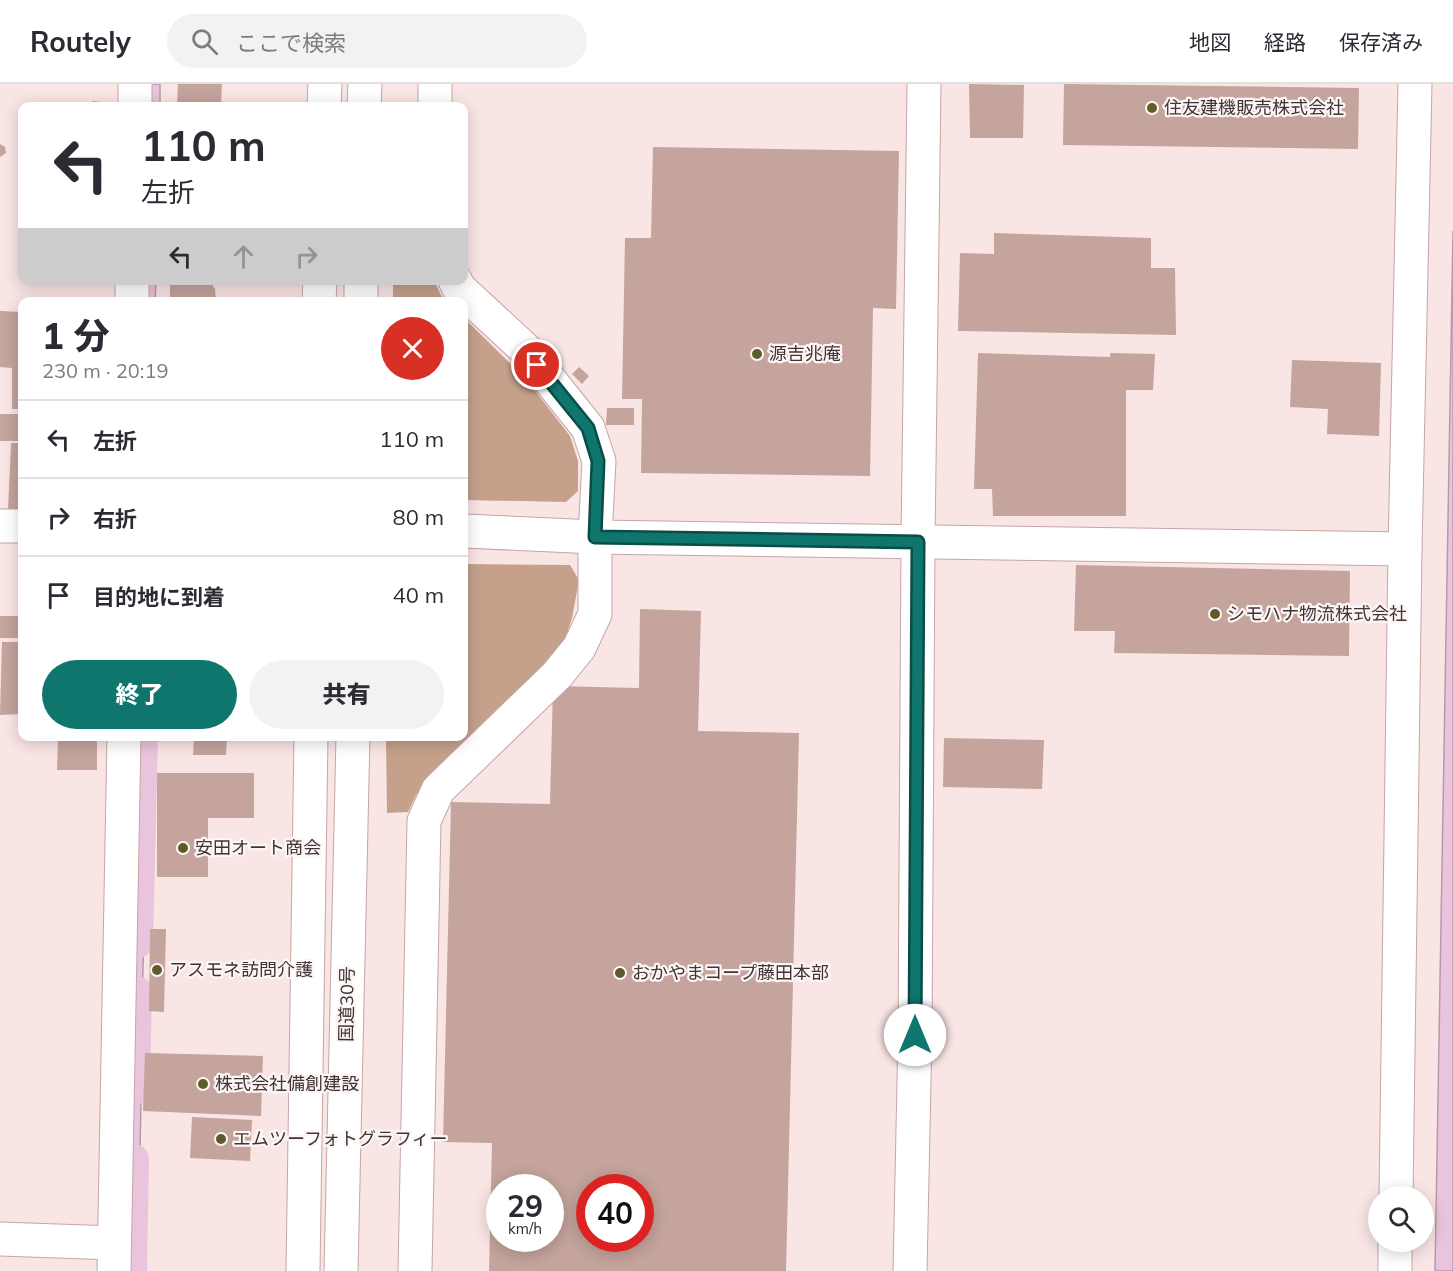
<!DOCTYPE html>
<html lang="ja">
<head>
<meta charset="utf-8">
<style>
  :root { --surface:#fff; --page:#f2f2f3; --text:#2b2b33; --muted:#7c7c81; --line:#e1e1e2; --accent:#0f766e }
  body { margin:0; font-family:Mulish,"Noto Sans JP",sans-serif; background:var(--page); color:var(--text); height:100vh; display:flex; flex-direction:column; font-size:22px; white-space:nowrap }
  * { box-sizing:border-box; margin:0 }
  p { font-size:20px; color:var(--muted) }
  .icon { flex:none; width:33px; height:33px; fill:none; stroke:currentColor; stroke-width:2; stroke-linecap:round; stroke-linejoin:round }
  .map { position:relative; flex:1; overflow:hidden }
  .panel { position:absolute; left:18px; top:213px; width:450px; height:444px; display:flex; flex-direction:column; background:var(--surface); border-radius:12px; box-shadow:0 3px 15px #0003 }
  .panel>* { flex:none }
  .top-card { position:absolute; left:18px; top:18px; width:450px; height:183px; border-radius:12px; box-shadow:0 3px 15px #0003; background:#fff; color:var(--text); overflow:hidden }
  .fabs { position:absolute; left:1368px; top:1102px; display:grid; gap:12px }
  .fabs a { display:grid; place-items:center; width:66px; height:66px; border-radius:50%; background:var(--surface); box-shadow:0 3px 15px #0003; font-size:30px }
  .speed { position:absolute; left:486px; top:1090px; display:flex; gap:12px; font-size:30px; font-weight:700; text-align:center }
  .speed>* { display:grid; place-content:center; width:78px; height:78px; border-radius:50%; background:var(--surface); box-shadow:0 3px 15px #0003; line-height:1 }
  .speed small { font-size:15px; font-weight:400 }
  .speed .limit { border:9px solid #d22; background:#fff; color:#111 }
  .pin { position:absolute; display:grid; place-items:center; width:51px; height:51px; color:#fff; margin:-26px; border:3px solid #fff; border-radius:50%; box-shadow:0 2px 6px #0007 }
  .me { position:absolute; width:66px; margin:-33px; rotate:0deg; stroke-linejoin:round; filter:drop-shadow(0 0 4px #0008) }
  .turn { display:flex; align-items:center; gap:21px; height:126px; padding:0 24px; font-size:27px }
  .turn .icon { width:78px; height:78px; stroke-width:2.5 }
  .turn b { display:block; font-size:42px; line-height:51px }
  .lanes { display:flex; align-items:center; height:57px; padding:0 24px; background:#0003; justify-content:center; gap:30px; direction:ltr }
  .lanes .off { opacity:.35 }
  .round { display:grid; place-items:center; flex:none; width:63px; height:63px; border-radius:32px; background:var(--page) }
  .headline { display:flex; align-items:center; justify-content:space-between; height:102px; padding:0 24px }
  h1 { font-size:36px; font-weight:800; line-height:45px }
  .primary-button { display:flex; gap:12px; margin-top:auto; padding:12px 24px }
  .primary-button a { flex:1; height:69px; border-radius:36px; background:var(--accent); color:#fff; font-size:24px; font-weight:800; line-height:69px; text-align:center }
  .primary-button a+a { background:var(--page); color:var(--text) }
  ul { padding:0; list-style:none }
  li { display:flex; align-items:center; gap:18px; height:78px; padding:0 24px; border-top:2px solid var(--line) }
  li div { flex:1 }
  li b { display:block; font-size:22px }
  li em { font-style:normal }
  header { display:flex; align-items:center; gap:36px; box-sizing:border-box; height:84px; padding:0 30px; background:var(--surface); border-bottom:2px solid var(--line) }
  header strong { font-size:28px }
  nav { display:flex; gap:33px; margin-inline-start:auto; font-size:21px }
  .search { width:420px; height:54px; background:var(--page); display:flex; align-items:center; gap:15px; box-sizing:border-box; padding:0 21px; border-radius:33px; color:var(--muted); font-size:22px }
  .map>svg:first-child { display:block }
  .forest { fill:#c5a18b }
  .water { fill:#eac4dc; stroke:#b899aa; stroke-width:1.5 }
  .lines { fill:none; stroke-linecap:round; stroke-linejoin:round }
  .canal { stroke:#eac4dc; stroke-width:30 }
  .building { fill:#c4a49c; fill-rule:evenodd }
  .street-casing { stroke:#c6a5a6; stroke-width:35 }
  .secondary-casing { stroke:#c6a5a6; stroke-width:35 }
  .highway-casing { stroke:#c6a5a6; stroke-width:35 }
  .street { stroke:#fff; stroke-width:33 }
  .secondary { stroke:#fff; stroke-width:33 }
  .highway { stroke:#fff; stroke-width:33 }
  .route-casing { stroke:#0a4d48; stroke-width:15 }
  .route { stroke:#0f766e; stroke-width:10 }
  .poi-dot { fill:#5d5b28; stroke:#fdf6f6; stroke-width:2 }
  .labels { text-anchor:middle; stroke-width:4.5; stroke-linejoin:round; paint-order:stroke }
  .poi-label { font-size:18px; fill:#423434; stroke:#fdf6f6; text-anchor:start }
  .street-label { font-size:18px; fill:#423434; stroke:#fdf6f6 }
</style>
</head>
<body>
<header>
<strong>Routely</strong>
<div class="search"><svg class="icon" aria-label="search" viewBox="0 0 24 24"><circle cx="10" cy="10" r="6"/><path d="M15 15l6 6"/></svg>ここで検索</div>
<nav><a>地図</a><a>経路</a><a>保存済み</a></nav>
</header>
<div class="map">
<svg width="1453" height="1187" viewBox="0 0 1453 1187">
  <rect width="100%" height="100%" fill="#fae5e5"/>
  <g class="forest">
    <polygon points="393,197 434,197 442,213 446,217 393,217"/>
    <polygon points="464,234 526,295 570,352 578,377 578,407 566,418 464,416"/>
    <polygon points="464,480 570,481 579,496 572,534 565,555 549,576 481,642 416,711 408,728 387,729 386,653 464,652"/>
  </g>
  <g class="water">
    <polygon points="149,0 160,0 160,22 148,22"/>
    <polygon points="1453,147 1453,1187 1435,1187"/>
    <polygon points="144,197 156,197 155,217 144,218"/>
    <polygon points="136,653 149,653 148,753 134,753"/>
    <polygon points="145,818 141,948 130,947 133,819"/>
    <polygon points="129,966 142,967 139,1117 127,1117"/>
    <polygon points="126,1124 139,1125 139,1187 125,1187"/>
  </g>
  <g class="lines">
    <g class="canal">
      <polyline points="138,859 143,652"/>
      <polyline points="135,1006 137,907"/>
      <polyline points="132,1187 134,1075"/>
    </g>
  </g>
  <g class="building">
    <polygon points="178,0 222,0 221,22 177,22"/>
    <polygon points="969,0 1024,1 1023,54 970,54"/>
    <polygon points="1064,0 1359,4 1358,65 1063,61"/>
    <polygon points="92,17 102,18 102,22 92,22"/>
    <polygon points="0,60 5,63 6,69 0,73"/>
    <polygon points="653,63 899,67 896,225 873,224 870,392 641,389 642,315 622,315 625,154 651,154"/>
    <polygon points="994,149 1151,154 1151,184 1175,184 1176,251 958,247 960,169 994,170"/>
    <polygon points="170,196 213,196 213,203 215,204 216,218 170,218"/>
    <polygon points="0,227 22,228 22,325 12,325 12,284 0,283"/>
    <polygon points="978,269 1110,273 1110,269 1155,270 1153,306 1126,306 1126,432 993,432 992,405 974,405"/>
    <polygon points="1292,276 1381,279 1379,352 1327,350 1328,325 1290,323"/>
    <polygon points="579,283 589,292 582,300 572,290"/>
    <polygon points="607,324 634,324 634,341 606,341"/>
    <rect x="0" y="330" width="22" height="27"/>
    <polygon points="11,359 22,359 22,427 8,426"/>
    <polygon points="1076,481 1350,487 1349,572 1114,569 1115,547 1074,547"/>
    <path d="M640,525L701,527L698,647L799,649L786,1187H489L492,1059L443,1058L451,718L550,720L553,602L639,604ZM500,1104H550V1155H500ZM590,1104H640V1155H590Z"/>
    <rect x="0" y="532" width="22" height="22"/>
    <polygon points="2,558 22,558 22,630 0,631"/>
    <polygon points="58,652 97,652 97,686 57,686"/>
    <polygon points="194,652 227,652 226,671 193,671"/>
    <polygon points="944,654 1044,656 1042,705 943,703"/>
    <polygon points="157,689 254,689 254,734 208,734 208,793 157,793"/>
    <polygon points="150,845 166,845 164,928 149,927"/>
    <polygon points="145,969 263,972 261,1032 143,1027"/>
    <polygon points="192,1033 252,1036 250,1077 190,1074"/>
  </g>
  <g class="lines">
    <defs>
      <g id="street">
        <polyline points="135,22 135,0"/>
        <polyline points="435,22 435,0"/>
        <polyline points="132,218 132,196"/>
        <polyline points="0,442 22,442"/>
        <polyline points="1396,1113 1405,465 1415,0"/>
        <polyline points="0,1155 114,1159"/>
        <polyline points="114,1187 124,652"/>
        <polyline points="415,1187 424,737 438,706 557,591 579,564 595,530 595,453 599,377 588,344 525,265 459,204 455,196"/>
        <polyline points="1395,1187 1395,1158"/>
      </g>
      <g id="secondary">
        <polyline points="464,447 595,453 1405,465"/>
        <polyline points="910,1187 915,951 918,458 924,0"/>
      </g>
      <g id="highway">
        <polyline points="324,22 325,0"/>
        <polyline points="364,22 365,0"/>
        <polyline points="319,218 320,196"/>
        <polyline points="361,218 361,196"/>
        <polyline points="303,1187 311,652"/>
        <polyline points="341,1187 353,652"/>
      </g>
    </defs>
    <use href="#street" class="street-casing"/>
    <use href="#secondary" class="secondary-casing"/>
    <use href="#highway" class="highway-casing"/>
    <use href="#street" class="street"/>
    <use href="#secondary" class="secondary"/>
    <use href="#highway" class="highway"/>
  </g>
  <g class="lines">
    <defs>
      <polyline id="route" points="537,281 588,344 598,377 595,453 918,458 915,951"/>
    </defs>
    <use href="#route" class="route-casing"/>
    <use href="#route" class="route"/>
  </g>
  <g class="poi-dot">
    <circle cx="1152" cy="24" r="6"/>
    <circle cx="757" cy="270" r="6"/>
    <circle cx="1215" cy="530" r="6"/>
    <circle cx="183" cy="764" r="6"/>
    <circle cx="157" cy="886" r="6"/>
    <circle cx="620" cy="889" r="6"/>
    <circle cx="203" cy="1000" r="6"/>
    <circle cx="221" cy="1055" r="6"/>
  </g>
  <g class="labels">
    <g class="poi-label">
      <text x="1164" y="30">住友建機販売株式会社</text>
      <text x="769" y="276">源吉兆庵</text>
      <text x="1227" y="536">シモハナ物流株式会社</text>
      <text x="195" y="770">安田オート商会</text>
      <text x="169" y="892">アスモネ訪問介護</text>
      <text x="632" y="895">おかやまコープ藤田本部</text>
      <text x="215" y="1006">株式会社備創建設</text>
      <text x="233" y="1061">エムツーフォトグラフィー</text>
    </g>
    <g class="street-label">
      <text transform="translate(347 920) rotate(-89)" y="6">国道30号</text>
    </g>
  </g>
</svg>
<div class="fabs">
<a><svg class="icon" aria-label="search" viewBox="0 0 24 24"><circle cx="10" cy="10" r="6"/><path d="M15 15l6 6"/></svg></a>
</div>
<div class="speed"><div>29<small>km/h</small></div><div class="limit">40</div></div>
<div class="pin" style="left:537px;top:281px;background:#d93025"><svg class="icon" aria-label="arrive" viewBox="0 0 24 24"><path d="M6 21V4h12l-3 4 3 4H6"/></svg></div>
<svg class="me" style="left:915px;top:951px" viewBox="-20 -20 40 40"><circle r="19" fill="#fff"/><path d="M0-13L10 11 0 6-10 11z" fill="#0f766e"/></svg>
<div class="top-card">
<div class="turn"><svg class="icon" aria-label="left" viewBox="0 0 24 24"><path d="M17 20v-9H6M10 6l-5 5 5 5"/></svg><div><b>110 m</b>左折</div></div>
<div class="lanes"><svg class="icon" aria-label="left" viewBox="0 0 24 24"><path d="M17 20v-9H6M10 6l-5 5 5 5"/></svg><svg class="icon off" aria-label="ahead" viewBox="0 0 24 24"><path d="M12 20V5M6 11l6-6 6 6"/></svg><svg class="icon off" aria-label="right" viewBox="0 0 24 24"><path d="M7 20v-9h11M14 6l5 5-5 5"/></svg></div>
</div>
<section class="panel">
<div class="headline"><div><h1>1 分</h1><p>230 m · 20:19</p></div><a class="round" style="background:#d93025;color:#fff"><svg class="icon" aria-label="close" viewBox="0 0 24 24"><path d="M6 6l12 12M18 6L6 18"/></svg></a></div>
<ul>
<li><svg class="icon" aria-label="left" viewBox="0 0 24 24"><path d="M17 20v-9H6M10 6l-5 5 5 5"/></svg><div><b>左折</b></div><em>110 m</em></li>
<li><svg class="icon" aria-label="right" viewBox="0 0 24 24"><path d="M7 20v-9h11M14 6l5 5-5 5"/></svg><div><b>右折</b></div><em>80 m</em></li>
<li><svg class="icon" aria-label="arrive" viewBox="0 0 24 24"><path d="M6 21V4h12l-3 4 3 4H6"/></svg><div><b>目的地に到着</b></div><em>40 m</em></li>
</ul>
<div class="primary-button"><a>終了</a><a>共有</a></div>
</section>
</div>
</body>
</html>
